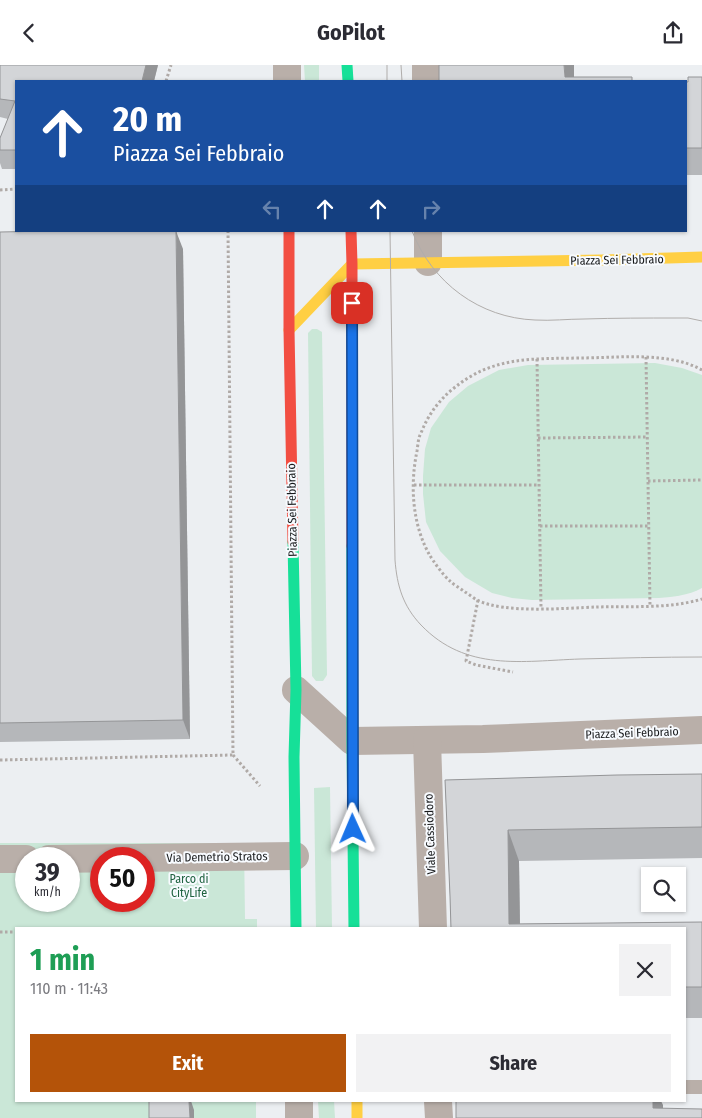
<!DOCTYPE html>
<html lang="en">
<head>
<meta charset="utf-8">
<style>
  :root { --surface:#fff; --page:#f2f2f3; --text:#2b2b33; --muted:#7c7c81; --accent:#b45309 }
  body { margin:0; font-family:"Fira Sans Condensed",sans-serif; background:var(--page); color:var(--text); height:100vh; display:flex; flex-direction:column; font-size:19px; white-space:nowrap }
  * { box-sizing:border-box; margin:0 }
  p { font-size:16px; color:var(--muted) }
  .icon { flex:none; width:28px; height:28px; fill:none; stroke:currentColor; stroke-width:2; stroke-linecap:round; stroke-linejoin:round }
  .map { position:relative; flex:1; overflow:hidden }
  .drawer { position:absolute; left:15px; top:862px; width:671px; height:175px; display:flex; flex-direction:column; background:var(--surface); border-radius:0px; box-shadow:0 1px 4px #0004 }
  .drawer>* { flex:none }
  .guide { position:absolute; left:15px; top:15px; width:672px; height:152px; border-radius:0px; box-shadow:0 1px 4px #0004; background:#1a4fa0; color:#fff; overflow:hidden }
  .fabs { position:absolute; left:641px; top:802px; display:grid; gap:10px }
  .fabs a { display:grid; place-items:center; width:45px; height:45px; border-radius:0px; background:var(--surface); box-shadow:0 1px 4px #0004; font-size:25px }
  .speed { position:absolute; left:15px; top:782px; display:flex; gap:10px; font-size:25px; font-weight:700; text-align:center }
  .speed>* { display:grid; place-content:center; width:65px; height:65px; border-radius:50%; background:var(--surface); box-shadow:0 1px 4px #0004; line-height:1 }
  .speed small { font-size:12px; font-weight:400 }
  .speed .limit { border:8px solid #d22; background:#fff; color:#111 }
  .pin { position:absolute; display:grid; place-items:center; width:42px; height:42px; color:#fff; margin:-21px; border-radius:10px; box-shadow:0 2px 8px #0006 }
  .me { position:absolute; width:55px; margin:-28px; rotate:359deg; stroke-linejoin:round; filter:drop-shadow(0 0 4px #0008) }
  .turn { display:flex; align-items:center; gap:18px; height:105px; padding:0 15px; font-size:22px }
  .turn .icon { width:65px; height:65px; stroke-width:2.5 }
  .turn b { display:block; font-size:35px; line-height:42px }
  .lanes { display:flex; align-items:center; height:48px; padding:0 15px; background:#0003; justify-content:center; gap:25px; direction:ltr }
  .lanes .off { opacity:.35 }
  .round { display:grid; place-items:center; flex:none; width:52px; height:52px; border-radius:0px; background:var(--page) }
  .head { display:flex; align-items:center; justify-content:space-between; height:85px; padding:0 15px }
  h1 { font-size:30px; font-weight:700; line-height:38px; color:#1e9e55 }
  .cta { display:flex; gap:10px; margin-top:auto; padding:10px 15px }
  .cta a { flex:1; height:58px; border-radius:0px; background:var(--accent); color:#fff; font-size:20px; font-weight:700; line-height:58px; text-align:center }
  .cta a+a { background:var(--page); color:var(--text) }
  header { display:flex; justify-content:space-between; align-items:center; height:65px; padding:0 15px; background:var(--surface); font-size:22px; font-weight:700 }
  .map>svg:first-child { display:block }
  .green { fill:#cae7d7; fill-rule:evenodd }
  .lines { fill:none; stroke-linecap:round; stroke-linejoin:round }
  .path { stroke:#b0aaa7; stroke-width:3; stroke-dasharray:2.5 2.5; stroke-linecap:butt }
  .lane { stroke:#b9afa9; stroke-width:14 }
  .street { stroke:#b9afa9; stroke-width:28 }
  .fast { stroke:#16e098; stroke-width:11 }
  .slow { stroke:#ffcf43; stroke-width:11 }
  .jam { stroke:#f24e42; stroke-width:11 }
  .tram { stroke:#b0adab; stroke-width:1 }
  .wall { fill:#b5b7ba }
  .shaded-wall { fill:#949597 }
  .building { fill:#d3d5d8; stroke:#949597 }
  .route-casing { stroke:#114b97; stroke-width:12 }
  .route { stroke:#1a73e8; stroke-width:9 }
  .labels { text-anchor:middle; stroke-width:4; stroke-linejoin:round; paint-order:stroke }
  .street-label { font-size:12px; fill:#17191b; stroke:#f8fbff }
  .park-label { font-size:12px; fill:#1f6340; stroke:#f8fbff }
</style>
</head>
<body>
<header><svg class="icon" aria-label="back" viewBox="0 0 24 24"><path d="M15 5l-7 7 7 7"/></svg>GoPilot<svg class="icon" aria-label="share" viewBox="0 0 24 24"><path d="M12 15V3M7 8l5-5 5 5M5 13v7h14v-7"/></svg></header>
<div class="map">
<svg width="702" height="1053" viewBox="0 0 702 1053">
  <rect width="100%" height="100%" fill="#eceff2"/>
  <g class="green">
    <polygon points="304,0 319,0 319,16 305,16"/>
    <polygon points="312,264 317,264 322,267 327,610 323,616 316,616 312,611 308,268"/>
    <path d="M655,298L682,303L702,310V523C689,530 674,532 659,533L532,535L512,533L492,528L465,512L440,486L426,457L423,429V411L425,384L431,363L449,337L468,321L499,305L528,300Z"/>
    <polygon points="330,722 332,864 316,864 314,723"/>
    <path d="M0,778H244L245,854H257V864H16V1036H256V1053H0ZM26,794H69V836H26ZM101,794H144V836H101Z"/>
    <polygon points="318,1036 334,1036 335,1053 319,1053"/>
  </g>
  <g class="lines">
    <g class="path">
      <polyline points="166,16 171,0"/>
      <polyline points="0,125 16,124"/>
      <polyline points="646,292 650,541"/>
      <polyline points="537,294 541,543"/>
      <path d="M702,305C668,286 617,293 579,293C533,294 493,291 454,323C439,335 428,350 421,368C418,373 418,380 417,386C410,420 412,458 429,489C433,496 443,510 450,516C454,520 460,523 465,527C469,529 473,533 477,535C504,549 566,543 597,542C632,541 669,544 702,534"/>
      <polyline points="538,373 647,372"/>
      <polyline points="648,416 702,415"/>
      <polyline points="414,420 539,420"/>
      <polyline points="540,461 648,461"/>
      <polyline points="478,535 466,596 476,600 513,607"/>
      <polyline points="233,690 260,721"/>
      <polyline points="0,695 233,690 228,166"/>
      <polyline points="218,864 232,864"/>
      <polyline points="0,867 16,867"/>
    </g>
    <polyline class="lane" points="685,1022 702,1022"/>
    <g class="street">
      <polyline points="287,0 287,16"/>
      <polyline points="426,0 426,16"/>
      <polyline points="428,166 428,197"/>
      <polyline points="296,625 352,676 483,674 702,665"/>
      <polyline points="427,675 433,864"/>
      <polyline points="0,794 26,794"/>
      <polyline points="49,794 295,791"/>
      <polyline points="299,1036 299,1053"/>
      <polyline points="438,1036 439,1053"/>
    </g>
    <g class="fast">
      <polyline points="347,0 348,16"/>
      <polyline points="293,477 296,625 294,692 296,864"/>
      <polyline points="352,481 352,676 354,864"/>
    </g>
    <g class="slow">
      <polyline points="289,265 352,199 603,195 702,192"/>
      <polyline points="357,1036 357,1053"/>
    </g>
    <g class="jam">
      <polyline points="289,166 289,265 293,477"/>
      <polyline points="351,166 352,199 352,481"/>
    </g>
    <g class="tram">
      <polyline points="387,0 387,16"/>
      <polyline points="401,0 402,16"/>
      <path d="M390,166L395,495C397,521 403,541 421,560C466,607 522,596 580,594C620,593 661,592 702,592"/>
      <path d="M412,166C432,218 480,253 535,255C551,256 568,254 584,254C615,253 646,253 676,253H688L702,256"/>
    </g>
  </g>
  <g class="wall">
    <polygon points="0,0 158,0 154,16 16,16 16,104 2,104 0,98 0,73 8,54 0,52"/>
    <polygon points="702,12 702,110 686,110 686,17"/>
    <polygon points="0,167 183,184 190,674 0,677"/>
    <polygon points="702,709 702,793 519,796 520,859 702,857 702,953 685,953 685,864 451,864 450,831 445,715"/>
  </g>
  <g class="shaded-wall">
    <polygon points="146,0 158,0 154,16 142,16"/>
    <polygon points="564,0 574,0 574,16 565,12"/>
    <polygon points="176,166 183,184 190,674 183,655"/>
    <polygon points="508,765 519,796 520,864 509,859"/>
    <polygon points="189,1036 191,1036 194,1045 194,1053 190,1053"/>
    <polygon points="653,1036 661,1036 663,1040 663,1053 653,1043"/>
  </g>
  <g class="building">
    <polygon points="0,0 146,0 142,16 16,16 16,85 0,85 0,73 15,36 0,34"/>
    <polygon points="439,0 564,0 565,12 632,12 632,16 439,16"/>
    <polygon points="688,12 702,12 702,83 686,83 686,17 688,17"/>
    <polygon points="48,166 176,166 183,655 0,658 0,167"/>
    <polygon points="702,709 702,762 508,765 509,859 702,857 702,922 685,922 685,864 451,864 450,831 445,715 617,710"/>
    <polygon points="149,1036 189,1036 190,1053 149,1053"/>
    <polygon points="456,1036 653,1036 653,1043 702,1044 702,1053 456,1053"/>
  </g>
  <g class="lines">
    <defs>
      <polyline id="route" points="352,238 353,764"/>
    </defs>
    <use href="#route" class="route-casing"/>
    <use href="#route" class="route"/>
  </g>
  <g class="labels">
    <g class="street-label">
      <text transform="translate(617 195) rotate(-1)" y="4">Piazza Sei Febbraio</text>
      <text transform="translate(292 445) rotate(-91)" y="4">Piazza Sei Febbraio</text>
      <text transform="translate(632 668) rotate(-2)" y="4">Piazza Sei Febbraio</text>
      <text transform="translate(430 769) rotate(-92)" y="4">Viale Cassiodoro</text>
      <text transform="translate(217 792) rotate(-1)" y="4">Via Demetrio Stratos</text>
    </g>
    <g class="park-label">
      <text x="189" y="818">Parco di<tspan x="189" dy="14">CityLife</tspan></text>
    </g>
  </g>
</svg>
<div class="fabs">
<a><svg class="icon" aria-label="search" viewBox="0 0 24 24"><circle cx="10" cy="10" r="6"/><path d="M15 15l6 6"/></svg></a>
</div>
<div class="speed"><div>39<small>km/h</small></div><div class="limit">50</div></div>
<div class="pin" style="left:352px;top:238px;background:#d93025"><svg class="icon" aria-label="arrive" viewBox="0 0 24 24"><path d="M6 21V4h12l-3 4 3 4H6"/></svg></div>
<svg class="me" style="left:353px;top:764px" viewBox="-20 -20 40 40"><path d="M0-17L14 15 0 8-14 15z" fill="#1a73e8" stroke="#fff" stroke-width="4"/></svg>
<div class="guide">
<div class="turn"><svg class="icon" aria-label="ahead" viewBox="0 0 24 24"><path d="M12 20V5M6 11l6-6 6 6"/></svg><div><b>20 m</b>Piazza Sei Febbraio</div></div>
<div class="lanes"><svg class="icon off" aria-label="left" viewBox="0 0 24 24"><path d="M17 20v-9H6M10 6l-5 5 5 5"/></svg><svg class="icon" aria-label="ahead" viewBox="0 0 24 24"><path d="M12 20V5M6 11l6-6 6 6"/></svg><svg class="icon" aria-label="ahead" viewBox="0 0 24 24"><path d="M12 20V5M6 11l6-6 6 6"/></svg><svg class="icon off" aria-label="right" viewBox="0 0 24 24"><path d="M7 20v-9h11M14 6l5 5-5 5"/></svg></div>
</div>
<section class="drawer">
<div class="head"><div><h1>1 min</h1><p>110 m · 11:43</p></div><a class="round"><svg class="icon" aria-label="close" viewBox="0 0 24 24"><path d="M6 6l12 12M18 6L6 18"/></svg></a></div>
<div class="cta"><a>Exit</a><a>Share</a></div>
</section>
</div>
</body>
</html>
